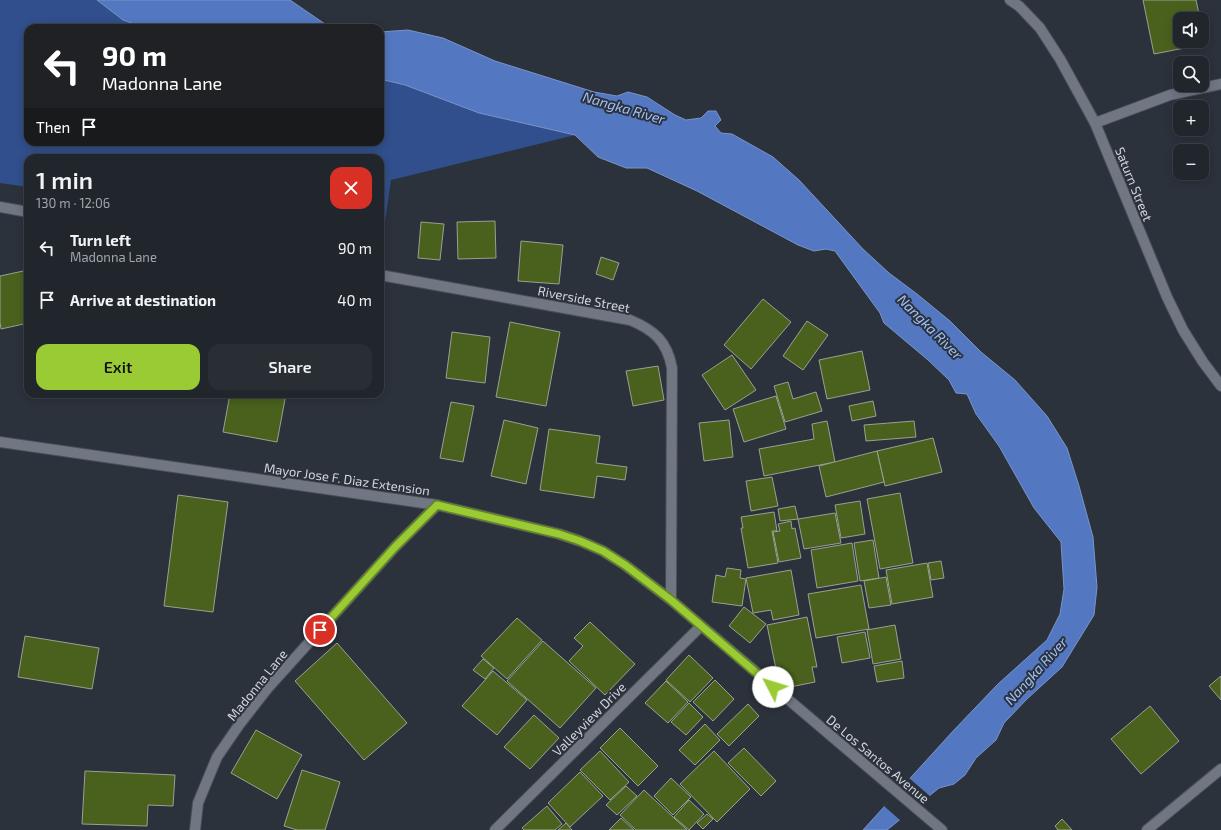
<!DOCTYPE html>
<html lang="en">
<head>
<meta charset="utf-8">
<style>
  :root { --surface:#21262d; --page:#292e35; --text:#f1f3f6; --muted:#a2a5aa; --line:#3e4349; --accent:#9acb34 }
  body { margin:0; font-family:"Exo 2",sans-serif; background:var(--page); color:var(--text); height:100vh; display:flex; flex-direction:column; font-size:15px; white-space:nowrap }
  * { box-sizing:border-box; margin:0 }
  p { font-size:13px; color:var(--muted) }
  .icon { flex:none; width:22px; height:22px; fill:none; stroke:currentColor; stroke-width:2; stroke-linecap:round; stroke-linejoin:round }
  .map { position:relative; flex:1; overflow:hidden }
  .drawer { position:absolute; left:24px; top:154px; width:360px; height:244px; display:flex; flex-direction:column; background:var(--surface); border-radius:12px; box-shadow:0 2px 10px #0003,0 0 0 1px var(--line) }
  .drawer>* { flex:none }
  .top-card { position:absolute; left:24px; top:24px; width:360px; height:122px; border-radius:12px; box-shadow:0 2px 10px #0003,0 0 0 1px var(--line); background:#202124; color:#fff; overflow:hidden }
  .buttons { position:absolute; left:1173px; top:12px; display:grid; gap:8px }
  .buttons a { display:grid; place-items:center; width:36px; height:36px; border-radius:8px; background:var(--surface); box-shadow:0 2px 10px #0003,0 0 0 1px var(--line); font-size:20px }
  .pin { position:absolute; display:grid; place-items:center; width:34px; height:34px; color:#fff; margin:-17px; border:2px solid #fff; border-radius:50%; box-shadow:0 1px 4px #0007 }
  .me { position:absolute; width:44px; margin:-22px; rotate:310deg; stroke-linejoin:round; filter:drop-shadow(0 0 3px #0008) }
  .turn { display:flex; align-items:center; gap:14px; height:84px; padding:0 12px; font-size:18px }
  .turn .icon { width:52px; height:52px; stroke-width:2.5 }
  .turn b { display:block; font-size:28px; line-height:34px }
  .then { display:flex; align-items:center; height:38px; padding:0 12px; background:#0003; gap:8px; font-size:15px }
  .round { display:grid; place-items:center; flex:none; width:42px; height:42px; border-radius:12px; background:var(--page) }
  .summary { display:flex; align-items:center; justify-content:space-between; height:68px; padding:0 12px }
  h1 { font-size:24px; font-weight:600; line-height:30px }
  .cta { display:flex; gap:8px; margin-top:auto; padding:8px 12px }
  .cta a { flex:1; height:46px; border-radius:12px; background:var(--accent); color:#111; font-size:16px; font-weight:600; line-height:46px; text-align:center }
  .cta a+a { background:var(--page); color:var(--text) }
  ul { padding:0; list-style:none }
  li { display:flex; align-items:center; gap:12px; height:52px; padding:0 12px }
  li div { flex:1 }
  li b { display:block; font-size:15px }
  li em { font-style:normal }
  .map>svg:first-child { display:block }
  .green { fill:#304f8c }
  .water { fill:#5378c1; stroke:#7994c9 }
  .pier { fill:#2c323c }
  .building { fill:#4a611e; stroke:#9aa092 }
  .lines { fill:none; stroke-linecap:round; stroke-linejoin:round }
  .minor-casing { stroke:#494e57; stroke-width:12 }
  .minor { stroke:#707682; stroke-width:10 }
  .route-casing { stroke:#648422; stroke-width:10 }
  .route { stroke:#9acb34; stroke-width:7 }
  .labels { text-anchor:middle; stroke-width:4; stroke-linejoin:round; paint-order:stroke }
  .street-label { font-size:13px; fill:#d1d5dc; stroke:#2c323c }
  .water-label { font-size:14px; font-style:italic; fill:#a1c1fb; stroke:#2c323c }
</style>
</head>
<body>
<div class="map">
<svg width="1221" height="830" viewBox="0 0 1221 830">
  <rect width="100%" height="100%" fill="#2c323c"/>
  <polygon class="green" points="0,0 97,0 123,20 145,28 28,28 28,142 380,142 380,79 405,85 479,113 575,135 391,180 383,236 380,235 380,158 28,158 28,187 0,183"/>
  <g class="water">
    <polygon points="97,0 290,0 325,24 337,28 145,28 123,20"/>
    <polygon points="408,30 443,38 495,61 594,92 617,96 628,92 647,97 675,115 686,120 701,118 708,111 716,111 721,120 715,126 721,133 732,134 773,157 799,180 863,249 889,273 917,294 950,321 981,352 1015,380 1047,416 1067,448 1079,486 1093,537 1097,587 1094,615 1062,667 1027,699 1004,723 996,740 976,758 965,775 954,784 939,788 887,830 863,830 954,730 998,684 1047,640 1060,614 1064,589 1061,542 1034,508 999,446 976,414 967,394 956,393 949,380 928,360 884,323 880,313 835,251 826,249 814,251 798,245 697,191 647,168 626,168 598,157 575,135 479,113 405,85 380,79 380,32"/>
  </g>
  <polygon class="pier" points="909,778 931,797 901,821 884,806"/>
  <g class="building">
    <polygon points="1143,0 1196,0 1200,19 1180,19 1180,41 1202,41 1202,31 1205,44 1154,54"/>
    <polygon points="495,221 496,258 458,259 457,222"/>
    <polygon points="421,222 444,224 440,260 418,258"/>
    <polygon points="521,241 563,245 559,284 518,281"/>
    <polygon points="601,257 619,263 613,280 596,274"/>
    <polygon points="28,270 28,323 1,329 0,322 0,276"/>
    <polygon points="763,299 791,322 751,369 724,345"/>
    <polygon points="807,321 828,335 803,370 783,356"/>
    <polygon points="510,322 560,332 546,406 496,397"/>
    <polygon points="452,332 490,337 485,383 446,378"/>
    <polygon points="862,351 870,390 827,399 819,360"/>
    <polygon points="732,355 756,390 725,410 702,375"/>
    <polygon points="658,366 664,400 633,406 626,371"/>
    <polygon points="788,382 793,399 816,392 822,411 785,422 774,386"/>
    <polygon points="230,394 286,394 277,442 223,432"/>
    <polygon points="776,396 786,429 744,442 733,409"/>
    <polygon points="873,401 876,416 852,421 849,406"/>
    <polygon points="451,402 474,406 463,462 440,458"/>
    <polygon points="504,420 538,428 526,484 491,476"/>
    <polygon points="729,420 733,457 704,461 699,423"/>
    <polygon points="827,421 835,462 764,476 759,449 814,439 812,424"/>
    <polygon points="914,421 916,437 866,441 864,425"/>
    <polygon points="549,429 600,436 596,463 627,467 625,480 597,476 594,498 540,490"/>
    <polygon points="933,438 942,472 885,486 877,451"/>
    <polygon points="877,451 884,482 826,497 819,466"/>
    <polygon points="772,477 778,506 751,511 746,481"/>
    <polygon points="900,493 913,563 880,569 867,499"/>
    <polygon points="178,495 228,502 213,612 164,606"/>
    <polygon points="860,501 865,534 841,538 835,505"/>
    <polygon points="795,506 798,519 780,521 778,509"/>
    <polygon points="774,512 777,531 772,531 778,563 748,568 741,528 743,528 741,517"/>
    <polygon points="835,513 841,543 804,549 798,519"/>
    <polygon points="791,521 792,529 795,528 801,558 779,562 773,532 780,531 778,524"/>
    <polygon points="873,540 879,578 860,581 854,543"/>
    <polygon points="852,543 858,581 817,588 811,550"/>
    <polygon points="941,561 944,578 931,580 928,563"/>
    <polygon points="927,563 933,597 892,604 886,570"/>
    <polygon points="727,568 741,570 740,578 746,579 742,606 712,602 716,575 725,577"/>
    <polygon points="791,570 799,615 773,620 771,610 753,613 746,578"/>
    <polygon points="886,577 891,605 869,608 864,581"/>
    <polygon points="861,585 869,629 816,638 808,594"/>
    <polygon points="744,607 766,624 750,643 729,626"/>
    <polygon points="807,617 817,667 812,667 815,682 780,689 767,625"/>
    <polygon points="517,618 542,640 507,679 481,656"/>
    <polygon points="590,622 635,664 605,695 569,661 583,646 574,638"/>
    <polygon points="895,625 901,659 873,664 867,630"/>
    <polygon points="865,632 870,658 842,663 837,637"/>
    <polygon points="25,636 99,648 92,689 18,677"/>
    <polygon points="543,641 596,688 560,728 507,681"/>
    <polygon points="337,643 407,723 364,760 295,681"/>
    <polygon points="689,655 713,678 690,702 666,680"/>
    <polygon points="483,659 494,668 485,679 473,670"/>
    <polygon points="902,661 904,678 877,682 874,666"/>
    <polygon points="493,671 527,700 497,735 462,706"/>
    <polygon points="1221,676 1221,700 1209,686"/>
    <polygon points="715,680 734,699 713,721 693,702"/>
    <polygon points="666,681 688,702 668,723 645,703"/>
    <polygon points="689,703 703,717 686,735 671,722"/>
    <polygon points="748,704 759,716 729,746 717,734"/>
    <polygon points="1150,706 1179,741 1141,774 1111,739"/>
    <polygon points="534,715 559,738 530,769 504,747"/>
    <polygon points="705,724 720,740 695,765 679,750"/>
    <polygon points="620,728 658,766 638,786 600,748"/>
    <polygon points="256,730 302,755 277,799 231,773"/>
    <polygon points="744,748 776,781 761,796 728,763"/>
    <polygon points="600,751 629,782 610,800 580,770"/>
    <polygon points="714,751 750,789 717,822 680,784"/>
    <polygon points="302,770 340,782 325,830 297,830 284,826"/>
    <polygon points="85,771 175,775 173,806 148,805 147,826 82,824"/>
    <polygon points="580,772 603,796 570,827 548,803"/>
    <polygon points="671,778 691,797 673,815 654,796"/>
    <polygon points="626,786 637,796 617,815 606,805"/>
    <polygon points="644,790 687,830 636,830 620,815"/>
    <polygon points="689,800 704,814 689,830 674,817"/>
    <polygon points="547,806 562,824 555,830 524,830 522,828"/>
    <polygon points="707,814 713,819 703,829 697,823"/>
    <polygon points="621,818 634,830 609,830"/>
    <polygon points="1062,819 1072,830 1058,830 1055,826"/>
    <polygon points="566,823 572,830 558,830"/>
  </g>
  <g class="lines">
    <defs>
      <g id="minor">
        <polyline points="1010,0 1019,6 1040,28 1060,59 1095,123 1167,297 1183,330 1203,362 1221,386"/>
        <polyline points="1095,123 1170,95 1221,84"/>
        <polyline points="0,207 28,212"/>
        <path d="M380,275L630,320C654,330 667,341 672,368L671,600"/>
        <polyline points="0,442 437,505 559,534 580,541 603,551 625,565 671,600 942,830"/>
        <polyline points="195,830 198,803 217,757 239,725 267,689 395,547 437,505"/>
        <polyline points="495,830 701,626"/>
        <polyline points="1147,830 1221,769"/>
      </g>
    </defs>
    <use href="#minor" class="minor-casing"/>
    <use href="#minor" class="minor"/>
  </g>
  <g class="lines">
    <defs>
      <polyline id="route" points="320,630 395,547 437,505 559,534 580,541 603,551 625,565 671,600 773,687"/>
    </defs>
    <use href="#route" class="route-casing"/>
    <use href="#route" class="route"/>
  </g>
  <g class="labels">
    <g class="street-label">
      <text transform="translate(1134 184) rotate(68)" y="5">Saturn Street</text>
      <text transform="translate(584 299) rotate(11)" y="5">Riverside Street</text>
      <text transform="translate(347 479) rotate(8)" y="5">Mayor Jose F. Diaz Extension</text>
      <text transform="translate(257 685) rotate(-51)" y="5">Madonna Lane</text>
      <text transform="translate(589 719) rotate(-45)" y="5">Valleyview Drive</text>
      <text transform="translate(878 759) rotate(40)" y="5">De Los Santos Avenue</text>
    </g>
    <g class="water-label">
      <text transform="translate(624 108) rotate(16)" y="5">Nangka River</text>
      <text transform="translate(930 327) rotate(45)" y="5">Nangka River</text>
      <text transform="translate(1036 671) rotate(-48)" y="5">Nangka River</text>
    </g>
  </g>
</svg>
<div class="buttons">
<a><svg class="icon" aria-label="sound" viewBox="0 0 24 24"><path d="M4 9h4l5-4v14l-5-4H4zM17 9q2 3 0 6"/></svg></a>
<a><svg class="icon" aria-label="search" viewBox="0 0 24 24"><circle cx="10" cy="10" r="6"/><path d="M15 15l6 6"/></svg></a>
<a>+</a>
<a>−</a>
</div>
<div class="pin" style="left:320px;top:630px;background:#d93025"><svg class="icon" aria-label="arrive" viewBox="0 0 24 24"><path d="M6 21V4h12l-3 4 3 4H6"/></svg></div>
<svg class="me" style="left:773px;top:687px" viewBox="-20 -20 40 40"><circle r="19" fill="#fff"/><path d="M0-13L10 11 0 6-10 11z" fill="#9acb34"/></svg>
<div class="top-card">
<div class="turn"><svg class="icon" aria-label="left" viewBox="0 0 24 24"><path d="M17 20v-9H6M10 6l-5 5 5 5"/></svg><div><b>90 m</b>Madonna Lane</div></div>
<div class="then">Then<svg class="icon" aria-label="arrive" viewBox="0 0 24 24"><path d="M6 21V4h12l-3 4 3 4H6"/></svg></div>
</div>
<section class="drawer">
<div class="summary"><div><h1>1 min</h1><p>130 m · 12:06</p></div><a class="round" style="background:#d93025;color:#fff"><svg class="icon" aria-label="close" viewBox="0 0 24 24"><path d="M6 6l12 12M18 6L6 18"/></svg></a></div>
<ul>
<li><svg class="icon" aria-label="left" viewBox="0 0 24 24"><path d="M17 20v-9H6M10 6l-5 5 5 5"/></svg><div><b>Turn left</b><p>Madonna Lane</p></div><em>90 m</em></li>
<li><svg class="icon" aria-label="arrive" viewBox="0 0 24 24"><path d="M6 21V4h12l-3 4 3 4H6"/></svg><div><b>Arrive at destination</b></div><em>40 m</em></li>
</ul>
<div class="cta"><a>Exit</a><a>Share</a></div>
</section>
</div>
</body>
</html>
